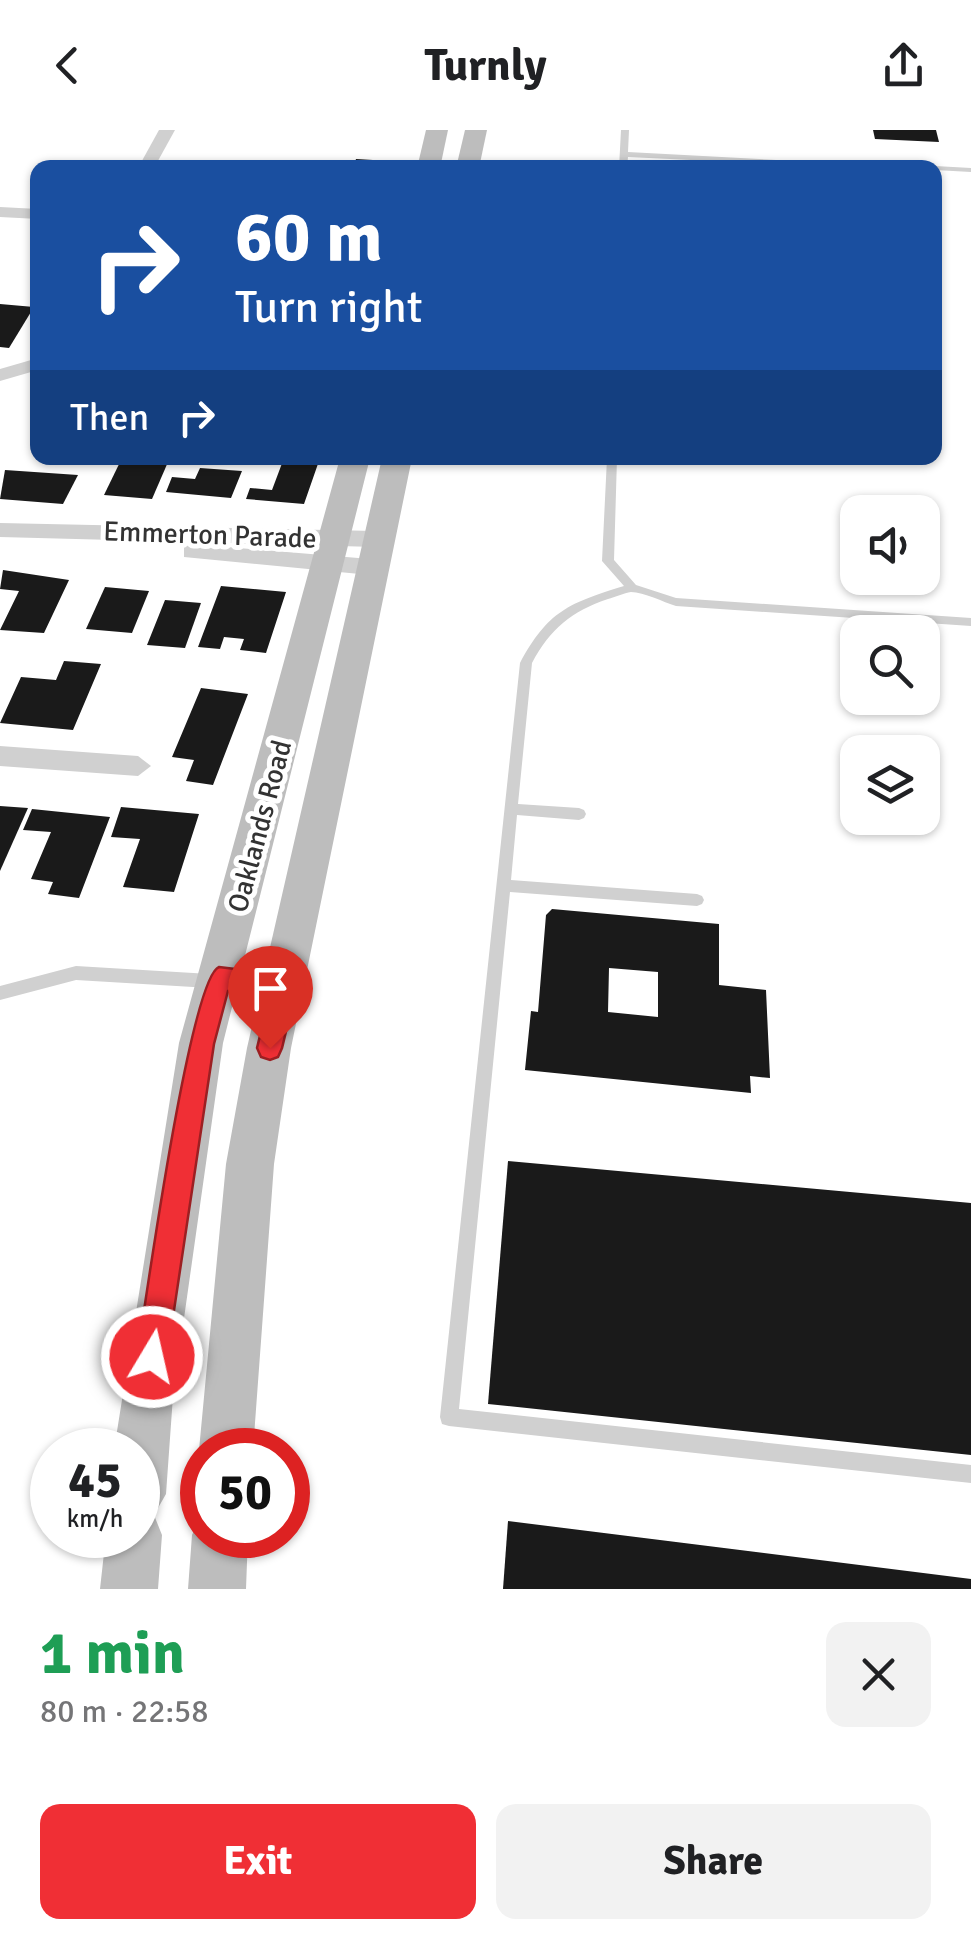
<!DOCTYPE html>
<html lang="en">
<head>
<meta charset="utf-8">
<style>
  :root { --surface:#fff; --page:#f2f2f2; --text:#202124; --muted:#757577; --accent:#f02f35 }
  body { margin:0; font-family:Signika,sans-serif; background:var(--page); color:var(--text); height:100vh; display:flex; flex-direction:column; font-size:38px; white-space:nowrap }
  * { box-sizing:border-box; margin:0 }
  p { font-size:32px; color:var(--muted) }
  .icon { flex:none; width:55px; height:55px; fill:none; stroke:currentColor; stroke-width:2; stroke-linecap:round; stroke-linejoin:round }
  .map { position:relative; height:1459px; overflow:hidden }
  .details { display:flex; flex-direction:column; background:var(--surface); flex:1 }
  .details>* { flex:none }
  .guide { position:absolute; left:30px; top:30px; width:912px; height:305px; border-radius:20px; box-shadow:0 2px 8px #0004; background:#1a4fa0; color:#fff; overflow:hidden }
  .buttons { position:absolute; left:840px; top:365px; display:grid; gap:20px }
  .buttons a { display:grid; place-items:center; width:100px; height:100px; border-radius:20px; background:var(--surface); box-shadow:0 2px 8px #0004; font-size:50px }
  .speed { position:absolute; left:30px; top:1298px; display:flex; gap:20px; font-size:50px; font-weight:700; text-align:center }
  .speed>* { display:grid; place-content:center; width:130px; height:130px; border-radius:50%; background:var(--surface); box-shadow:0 2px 8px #0004; line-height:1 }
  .speed small { font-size:25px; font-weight:400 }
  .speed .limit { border:15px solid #d22; background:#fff; color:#111 }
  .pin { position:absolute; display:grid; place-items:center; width:85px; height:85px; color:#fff; margin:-102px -42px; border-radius:50% 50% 50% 0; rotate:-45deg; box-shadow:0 0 10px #0007 }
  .pin .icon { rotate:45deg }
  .me { position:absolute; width:110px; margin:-55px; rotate:9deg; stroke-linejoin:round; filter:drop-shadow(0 0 8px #0008) }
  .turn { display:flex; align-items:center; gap:35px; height:210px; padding:0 40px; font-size:45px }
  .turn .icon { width:130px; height:130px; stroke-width:2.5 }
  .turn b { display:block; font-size:70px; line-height:85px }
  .then { display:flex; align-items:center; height:95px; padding:0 40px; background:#0003; gap:20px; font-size:38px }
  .round { display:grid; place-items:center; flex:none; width:105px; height:105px; border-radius:20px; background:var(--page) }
  .summary { display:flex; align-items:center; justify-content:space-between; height:170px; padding:0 40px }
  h1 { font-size:60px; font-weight:700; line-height:75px; color:#1e9e55 }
  .action { display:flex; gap:20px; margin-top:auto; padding:20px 40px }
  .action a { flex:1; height:115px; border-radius:20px; background:var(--accent); color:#fff; font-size:40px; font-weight:700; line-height:115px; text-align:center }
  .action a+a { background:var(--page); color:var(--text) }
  header { display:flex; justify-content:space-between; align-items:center; height:130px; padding:0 40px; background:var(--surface); font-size:45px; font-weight:700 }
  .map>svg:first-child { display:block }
  .building { fill:#1a1a1a; fill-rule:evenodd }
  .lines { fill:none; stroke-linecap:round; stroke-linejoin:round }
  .service { fill:#d0d0d0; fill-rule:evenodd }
  .minor { fill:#d0d0d0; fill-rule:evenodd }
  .secondary { fill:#bdbdbd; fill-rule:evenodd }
  .route { fill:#f02f35; stroke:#9c1f22; stroke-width:2.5 }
  .labels { text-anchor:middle; stroke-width:10; stroke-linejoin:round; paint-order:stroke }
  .street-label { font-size:28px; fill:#333; stroke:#fff }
</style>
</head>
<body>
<header><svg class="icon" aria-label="back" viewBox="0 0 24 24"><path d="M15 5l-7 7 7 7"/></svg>Turnly<svg class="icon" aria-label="share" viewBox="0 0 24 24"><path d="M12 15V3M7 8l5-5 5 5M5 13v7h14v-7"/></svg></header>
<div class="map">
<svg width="971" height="1459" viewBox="0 0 971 1459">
  <rect width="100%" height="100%" fill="#fff"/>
  <g class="building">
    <polygon points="873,0 936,0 939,12 875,9"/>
    <polygon points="356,29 390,31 388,38 353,38"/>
    <polygon points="0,174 34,177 9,218 0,217"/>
    <polygon points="122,328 168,332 152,369 104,365"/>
    <polygon points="284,328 320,328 304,374 246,369 250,358 272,360"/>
    <polygon points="200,338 242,341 231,368 166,362 172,347 195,349"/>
    <polygon points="5,340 78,345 63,374 0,369"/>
    <polygon points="3,440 69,450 44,503 0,500 19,461 0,459"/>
    <polygon points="221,456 286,462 266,523 240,520 244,509 224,507 220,519 198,517"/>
    <polygon points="105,457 149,461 132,503 86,499"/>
    <polygon points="165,470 201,473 185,518 147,515"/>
    <polygon points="64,531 101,534 73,600 0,593 21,547 56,550"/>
    <polygon points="201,558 248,564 213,655 186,651 194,630 172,627"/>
    <polygon points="0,676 28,678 0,741"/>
    <polygon points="121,677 199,684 174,762 123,757 140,709 111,707"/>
    <polygon points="32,679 110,687 79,768 48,764 53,752 31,749 51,702 23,700"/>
    <path d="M552,779L719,794V855L766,860L770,948L750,946L751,963L525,940L531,881L538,882L546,785ZM609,838L658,842V887L608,882Z"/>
    <polygon points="508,1031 971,1073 971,1325 488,1274"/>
    <polygon points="508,1391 971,1449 971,1459 503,1459"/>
  </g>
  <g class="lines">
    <g class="service">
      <polygon points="621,0 629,0 628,22 927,38 862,38 628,27 627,38 619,38"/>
      <polygon points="935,36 971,38 971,42 935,40 935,38 931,38"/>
      <path d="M607,328H617L614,430L636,455L676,468L971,488V496L676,476C663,472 644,462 631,462C624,463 615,467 608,469C572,481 550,499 532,533L518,674L579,678L584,680L586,684L584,688L579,690L517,685L511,750L697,764L702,766L704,770L702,774L697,776L510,762L459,1279L971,1335V1353L449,1296L442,1294L440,1287L520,533C548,481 569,473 624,456L602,431Z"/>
      <polygon points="76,836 276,848 281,850 283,855 281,860 276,862 76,850 0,870 0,856"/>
    </g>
    <g class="minor">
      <polygon points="159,0 175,0 154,38 138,38"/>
      <polygon points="0,77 38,79 38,89 0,87"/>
      <polygon points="38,228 38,240 0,251 0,239"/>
      <polygon points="0,393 376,401 387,409 376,417 0,407"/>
      <polygon points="192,414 370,429 381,437 370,445 184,427 184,417"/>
      <polygon points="0,616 138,626 151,636 138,646 0,636"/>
    </g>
    <g class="secondary">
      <polygon points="426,0 448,0 440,38 417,38"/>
      <polygon points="465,0 487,0 479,38 456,38"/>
      <polygon points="340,328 370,328 223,913 173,1266 166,1364 154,1385 162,1405 158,1459 100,1459 106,1405 138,1405 138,1320 114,1320 179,913"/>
      <polygon points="382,328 412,328 291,918 274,1034 253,1320 202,1320 202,1329 199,1320 226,1034 247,918"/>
      <polygon points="202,1384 202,1405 248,1405 246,1459 188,1459 192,1405"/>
    </g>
  </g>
  <path class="route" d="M219,837L285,845L297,856L282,918L278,927L270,930L261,927L257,918L270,865L228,861L214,914L167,1227L162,1238L152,1242L142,1238L137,1227C145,1177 190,848 219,837Z"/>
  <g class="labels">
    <g class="street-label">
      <text transform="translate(210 404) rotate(2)" y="10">Emmerton Parade</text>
      <text transform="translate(259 696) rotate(-75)" y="10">Oaklands Road</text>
    </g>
  </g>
</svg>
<div class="buttons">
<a><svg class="icon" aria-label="sound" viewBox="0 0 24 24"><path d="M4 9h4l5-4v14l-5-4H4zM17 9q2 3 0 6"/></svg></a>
<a><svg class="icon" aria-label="search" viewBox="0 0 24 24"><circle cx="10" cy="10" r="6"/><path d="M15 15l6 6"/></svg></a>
<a><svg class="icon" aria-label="layers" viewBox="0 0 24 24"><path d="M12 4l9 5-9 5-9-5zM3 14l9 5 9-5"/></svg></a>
</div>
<div class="speed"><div>45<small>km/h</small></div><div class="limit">50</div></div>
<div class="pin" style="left:270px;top:918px;background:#d93025"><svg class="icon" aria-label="arrive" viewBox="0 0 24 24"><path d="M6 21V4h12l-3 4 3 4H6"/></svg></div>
<svg class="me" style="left:152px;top:1227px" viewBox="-20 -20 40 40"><circle r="17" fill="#f02f35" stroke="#fff" stroke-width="3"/><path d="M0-11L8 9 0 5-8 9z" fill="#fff"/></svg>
<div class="guide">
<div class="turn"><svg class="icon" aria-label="right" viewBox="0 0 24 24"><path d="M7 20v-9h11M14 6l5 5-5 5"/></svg><div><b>60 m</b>Turn right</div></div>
<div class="then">Then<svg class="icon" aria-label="right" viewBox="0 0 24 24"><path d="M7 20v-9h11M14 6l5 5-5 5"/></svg></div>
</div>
</div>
<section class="details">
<div class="summary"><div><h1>1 min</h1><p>80 m · 22:58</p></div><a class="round"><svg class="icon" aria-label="close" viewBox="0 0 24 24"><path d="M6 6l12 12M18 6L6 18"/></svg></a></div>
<div class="action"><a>Exit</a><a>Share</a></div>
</section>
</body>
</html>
